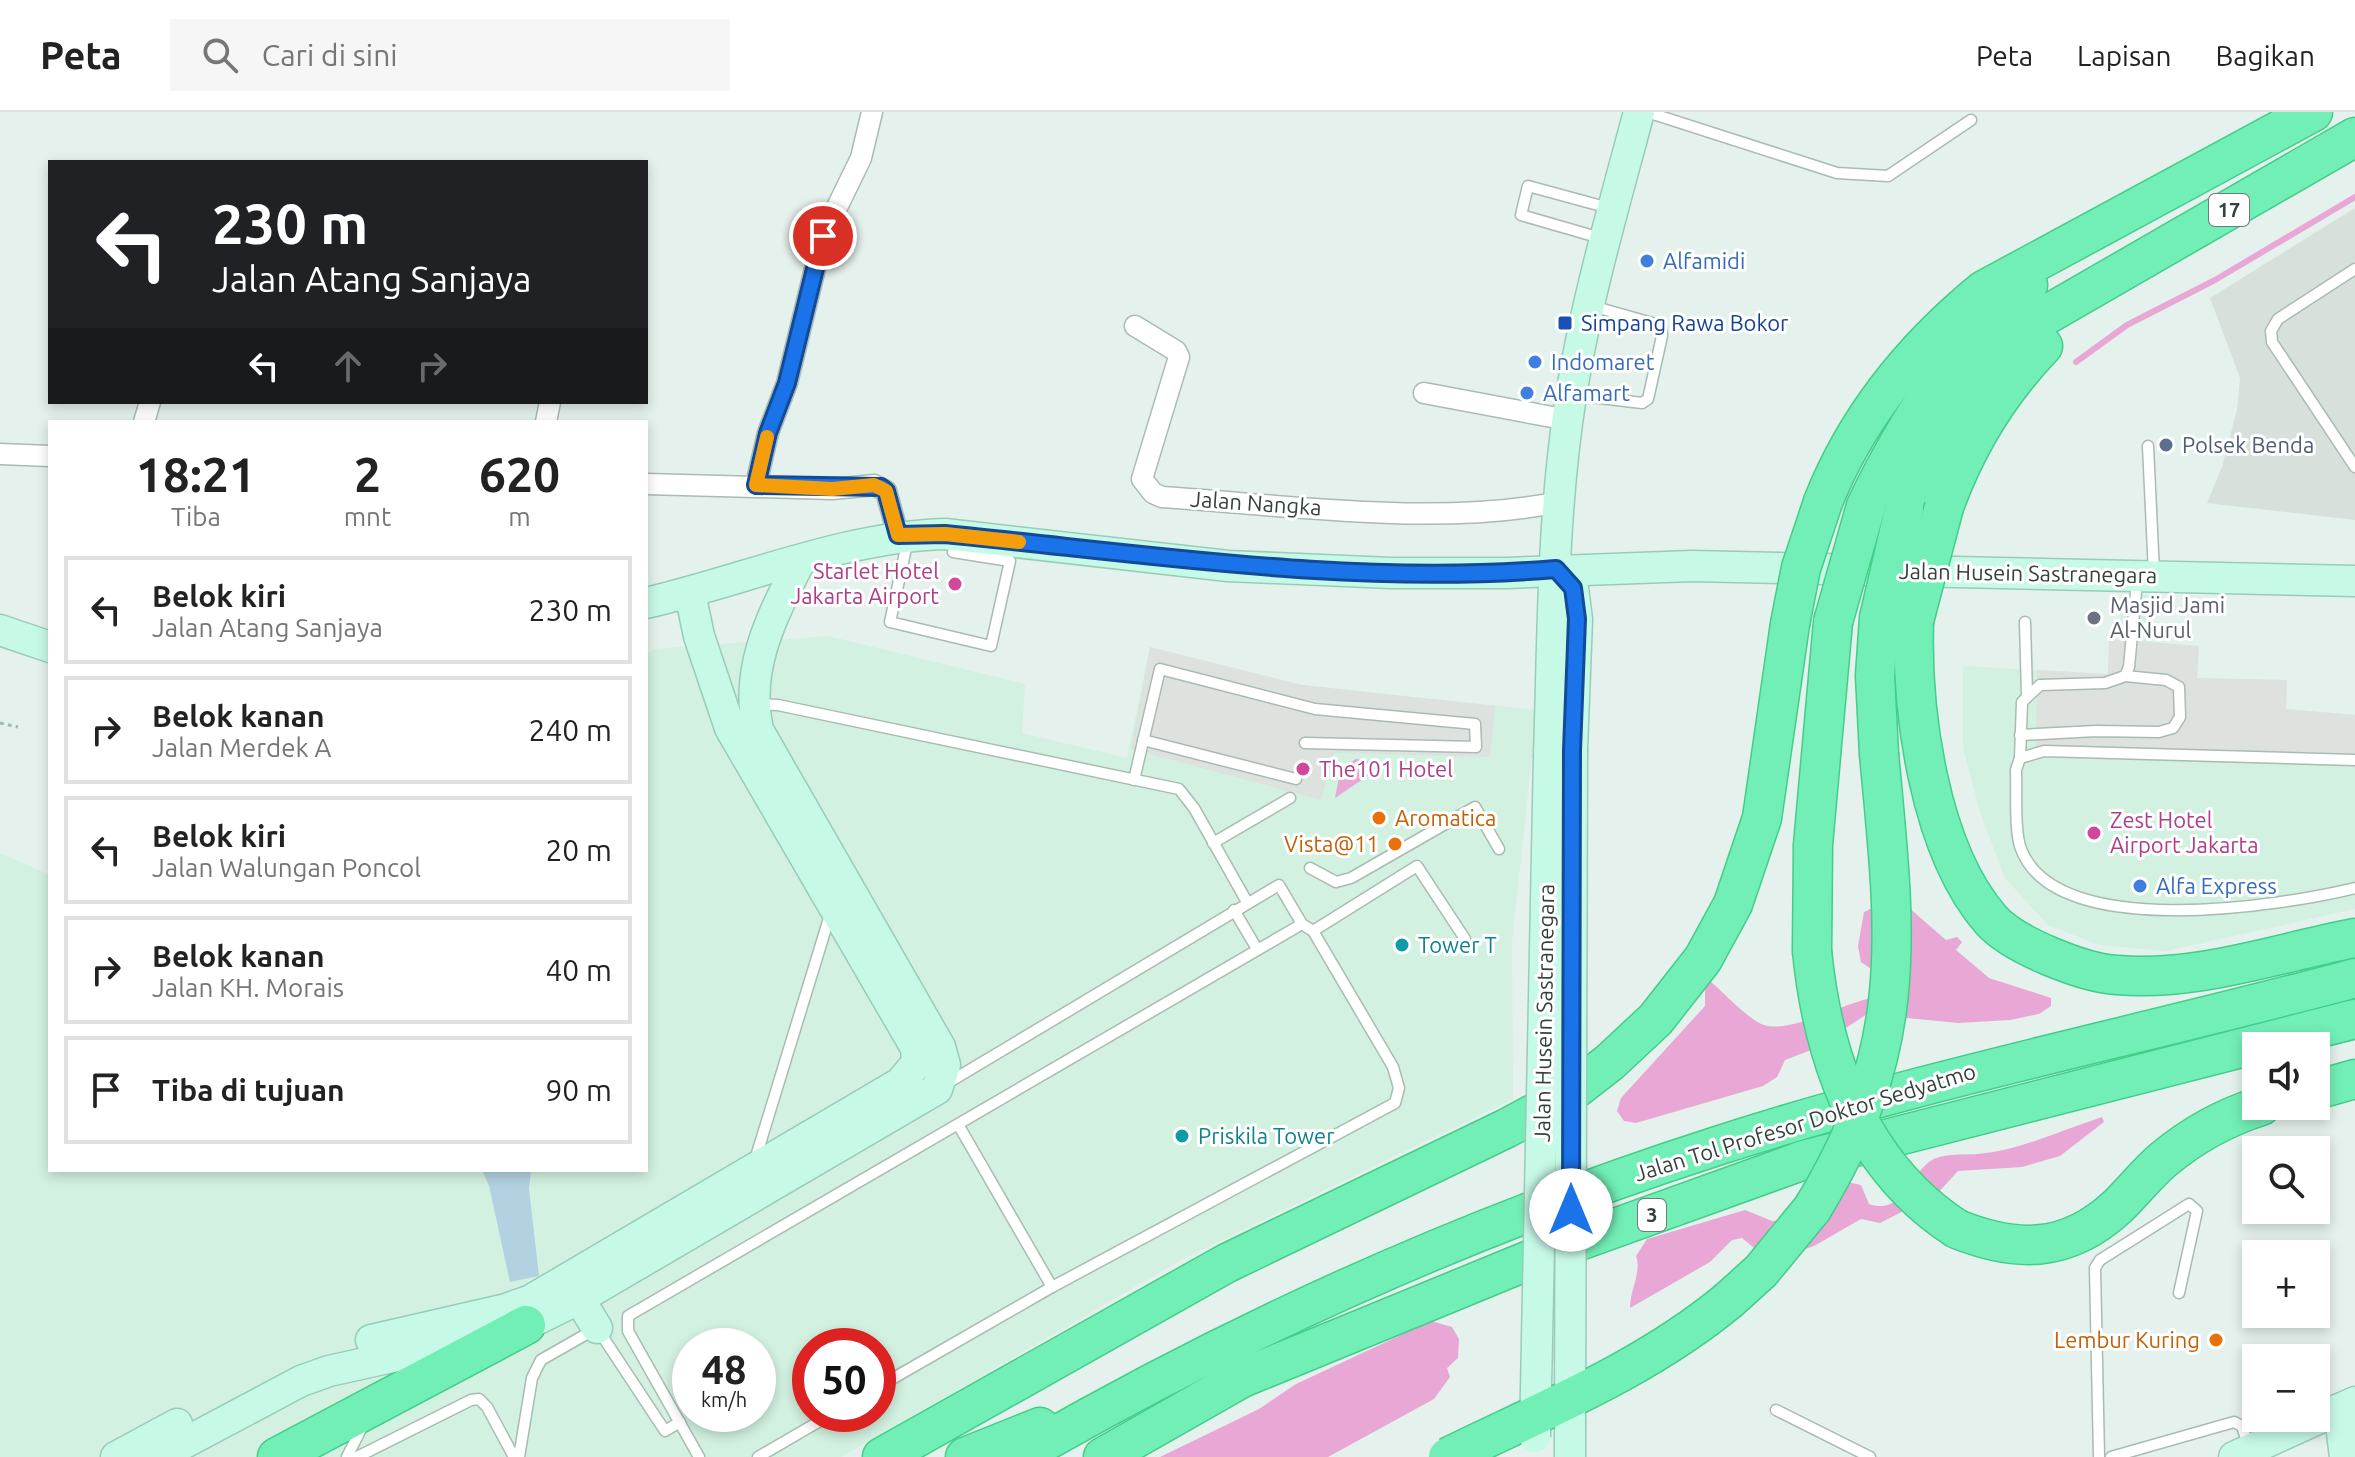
<!DOCTYPE html>
<html lang="id">
<head>
<meta charset="utf-8">
<style>
  :root { --surface:#fff; --page:#f6f6f6; --text:#222; --muted:#767676; --line:#e0e0e0 }
  body { margin:0; font-family:Ubuntu,sans-serif; background:var(--page); color:var(--text); height:100vh; display:flex; flex-direction:column; font-size:30px; white-space:nowrap }
  * { box-sizing:border-box; margin:0 }
  p { font-size:26px; color:var(--muted) }
  .icon { flex:none; width:44px; height:44px; fill:none; stroke:currentColor; stroke-width:2; stroke-linecap:round; stroke-linejoin:round }
  .map { position:relative; flex:1; overflow:hidden }
  .panel { position:absolute; left:48px; top:308px; width:600px; height:752px; display:flex; flex-direction:column; background:var(--surface); border-radius:0px; box-shadow:0 4px 12px #0003 }
  .panel>* { flex:none }
  .banner { position:absolute; left:48px; top:48px; width:600px; height:244px; border-radius:0px; box-shadow:0 4px 12px #0003; background:#202124; color:#fff; overflow:hidden }
  .tools { position:absolute; left:2242px; top:920px; display:grid; gap:16px }
  .tools a { display:grid; place-items:center; width:88px; height:88px; border-radius:0px; background:var(--surface); box-shadow:0 4px 12px #0003; font-size:40px }
  .speed { position:absolute; left:672px; top:1216px; display:flex; gap:16px; font-size:40px; font-weight:700; text-align:center }
  .speed>* { display:grid; place-content:center; width:104px; height:104px; border-radius:50%; background:var(--surface); box-shadow:0 4px 12px #0003; line-height:1 }
  .speed small { font-size:20px; font-weight:400 }
  .speed .limit { border:12px solid #d22; background:#fff; color:#111 }
  .pin { position:absolute; display:grid; place-items:center; width:68px; height:68px; color:#fff; margin:-34px; border:4px solid #fff; border-radius:50%; box-shadow:0 2px 8px #0007 }
  .me { position:absolute; width:88px; margin:-44px; rotate:0deg; stroke-linejoin:round; filter:drop-shadow(0 0 6px #0008) }
  .turn { display:flex; align-items:center; gap:28px; height:168px; padding:0 32px; font-size:36px }
  .turn .icon { width:104px; height:104px; stroke-width:2.5 }
  .turn b { display:block; font-size:56px; line-height:68px }
  .lanes { display:flex; align-items:center; height:76px; padding:0 32px; background:#0003; justify-content:center; gap:40px; direction:ltr }
  .lanes .off { opacity:.35 }
  .eta { display:flex; justify-content:space-evenly; align-items:center; height:136px; text-align:center }
  .eta b { font-size:48px; font-weight:600; line-height:56px }
  ul { padding:0; list-style:none }
  li { display:flex; align-items:center; gap:24px; height:108px; margin:0 16px 12px; padding:0 16px; border:4px solid var(--line); border-radius:0px }
  li div { flex:1 }
  li b { display:block; font-size:30px }
  li em { font-style:normal }
  header { display:flex; align-items:center; gap:48px; box-sizing:border-box; height:112px; padding:0 40px; background:var(--surface); border-bottom:2px solid var(--line) }
  header strong { font-size:38px }
  nav { display:flex; gap:44px; margin-inline-start:auto; font-size:28px }
  .search { width:560px; height:72px; background:var(--page); display:flex; align-items:center; gap:20px; box-sizing:border-box; padding:0 28px; border-radius:0px; color:var(--muted); font-size:30px }
  .map>svg:first-child { display:block }
  .commercial { fill:#d2f1e0; fill-rule:evenodd }
  .industrial { fill:#d7e0db }
  .green { fill:#b2d1e1 }
  .parking { fill:#dde2df }
  .water { fill:#e8a7d5 }
  .lines { fill:none; stroke-linecap:round; stroke-linejoin:round }
  .stream { stroke:#e8a7d5; stroke-width:6 }
  .lane-casing { stroke:#a9bbb2; stroke-width:13 }
  .street-casing { stroke:#a9bbb2; stroke-width:23 }
  .secondary-casing { stroke:#99ccb8; stroke-width:33 }
  .highway-casing { stroke:#43cd8a; stroke-width:41 }
  .path { stroke:#9bbbac; stroke-width:3; stroke-dasharray:4 4; stroke-linecap:butt }
  .lane { stroke:#fff; stroke-width:10 }
  .street { stroke:#fff; stroke-width:20 }
  .secondary { stroke:#c7f9e7; stroke-width:30 }
  .highway { stroke:#72efb6; stroke-width:38 }
  .secondary-bridge-casing { stroke:#99ccb8; stroke-width:33; stroke-linecap:butt }
  .highway-bridge-casing { stroke:#43cd8a; stroke-width:41; stroke-linecap:butt }
  .secondary-bridge { stroke:#c7f9e7; stroke-width:30 }
  .highway-bridge { stroke:#72efb6; stroke-width:38 }
  .route-casing { stroke:#114b97; stroke-width:20 }
  .route { stroke:#1a73e8; stroke-width:14 }
  .slow { stroke:#f59e0b; stroke-width:14 }
  .shop-dot { fill:#3f7fe0; stroke:#fff; stroke-width:3 }
  .transit-dot { fill:#1a4fb4; stroke:#fff; stroke-width:3 }
  .service-dot { fill:#5c6f8a; stroke:#fff; stroke-width:3 }
  .hotel-dot { fill:#d1479c; stroke:#fff; stroke-width:3 }
  .worship-dot { fill:#6b7280; stroke:#fff; stroke-width:3 }
  .food-dot { fill:#e8710a; stroke:#fff; stroke-width:3 }
  .culture-dot { fill:#0f9aa8; stroke:#fff; stroke-width:3 }
  .labels { text-anchor:middle; stroke-width:6; stroke-linejoin:round; paint-order:stroke }
  .shield { fill:#fff; stroke:#727b76; stroke-width:2 }
  .shield-label { font-size:20px; font-weight:bold; fill:#35423c }
  .shop-label { font-size:22px; fill:#366cbe; stroke:#fff; text-anchor:start }
  .transit-label { font-size:22px; fill:#164399; stroke:#fff; text-anchor:start }
  .service-label { font-size:22px; fill:#4e5e75; stroke:#fff; text-anchor:start }
  .street-label { font-size:22px; fill:#35423c; stroke:#fff }
  .hotel-label { font-size:22px; fill:#b23c85; stroke:#fff; text-anchor:start }
  .worship-label { font-size:22px; fill:#5b616d; stroke:#fff; text-anchor:start }
  .food-label { font-size:22px; fill:#c56008; stroke:#fff; text-anchor:end }
  .culture-label { font-size:22px; fill:#0d838f; stroke:#fff; text-anchor:start }
</style>
</head>
<body>
<header>
<strong>Peta</strong>
<div class="search"><svg class="icon" aria-label="search" viewBox="0 0 24 24"><circle cx="10" cy="10" r="6"/><path d="M15 15l6 6"/></svg>Cari di sini</div>
<nav><a>Peta</a><a>Lapisan</a><a>Bagikan</a></nav>
</header>
<div class="map">
<svg width="2355" height="1345" viewBox="0 0 2355 1345">
  <rect width="100%" height="100%" fill="#e5f1ec"/>
  <g class="commercial">
    <polygon points="2121,482 2153,483 2152,530 2199,534 2197,566 2287,568 2286,597 2355,603 2355,797 2166,839 2099,833 2048,813 2005,766 1981,703 1963,636 1963,554 2108,562 2109,527 2120,528"/>
    <path d="M828,524L1025,572L1022,621L1127,646L1150,535L1302,573L1537,598L1512,830L1513,987L1181,1148L842,1345H0V741L50,763V1058H482L489,1074L510,1170L531,1058H646V543L655,537ZM690,1234H758V1302H690ZM810,1234H878V1302H810Z"/>
  </g>
  <polygon class="industrial" points="2355,96 2355,408 2207,391 2222,355 2237,298 2240,266 2210,186"/>
  <polygon class="green" points="482,1058 531,1058 529,1077 539,1164 510,1170 489,1074"/>
  <g class="parking">
    <polygon points="2109,527 2199,534 2197,566 2287,568 2286,597 2355,603 2355,647 2036,639 2037,558 2108,562"/>
    <polygon points="1150,535 1302,573 1495,594 1490,645 1334,641 1321,688 1131,637"/>
  </g>
  <g class="water">
    <polygon points="1356,647 1385,652 1335,686 1341,656"/>
    <path d="M1901,789L1946,828L1957,825L1962,830L1956,838L1989,866L2051,886V894L2039,902L2010,908L1958,911L1867,902L1814,937L1785,948L1777,965L1763,974L1636,1011L1624,1009L1617,999L1621,986L1705,894V875L1710,869C1723,880 1750,909 1764,913C1792,922 1848,888 1878,885L1874,859L1861,850L1858,834L1864,800L1883,791Z"/>
    <path d="M2102,1005L2104,1010L2060,1044L2022,1055L1958,1059L1937,1082L1880,1111L1861,1107L1814,1134L1770,1149L1742,1126L1732,1128L1710,1150L1630,1196C1630,1178 1642,1159 1636,1144L1647,1127L1745,1098L1772,1109L1794,1106L1847,1070L1861,1073L1869,1092C1902,1103 1908,1066 1929,1050C1941,1041 1963,1043 1977,1042C2019,1039 2062,1018 2102,1005Z"/>
    <polygon points="1431,1209 1452,1215 1459,1227 1458,1246 1447,1256 1450,1265 1434,1287 1328,1345 1160,1345 1259,1297 1296,1272"/>
  </g>
  <g class="lines">
    <polyline class="stream" points="2076,250 2127,213 2215,168 2355,85"/>
    <defs>
      <g id="lane">
        <polyline points="1647,0 1837,61 1888,64 1971,8"/>
        <polyline points="1604,127 1521,103 1528,74 1609,96"/>
        <polyline points="2355,157 2278,207 2271,219 2272,230 2355,355"/>
        <polyline points="1575,283 1642,291 1648,287 1662,224 1661,216 1652,211 1592,194"/>
        <polyline points="2148,334 2154,461"/>
        <polyline points="908,427 890,510 991,534 1010,449 953,440"/>
        <path d="M2137,469L2129,555L2125,564L2105,571L2040,573L2022,590L2020,646L2016,658C2017,679 2014,719 2021,737C2056,830 2281,794 2355,776"/>
        <polyline points="2025,510 2027,583"/>
        <polyline points="757,592 778,593 1179,677 1194,696 1247,790"/>
        <polyline points="2020,623 2096,619 2159,620 2173,616 2180,605 2179,575 2166,568 2125,564"/>
        <polyline points="1143,628 1296,667"/>
        <polyline points="2020,646 2044,639 2355,648"/>
        <polyline points="1134,668 1160,557 1315,597 1475,612 1476,635 1305,631"/>
        <polyline points="1213,731 1290,686"/>
        <polyline points="1310,756 1336,770 1351,766 1475,695 1499,737"/>
        <polyline points="1234,798 1257,837"/>
        <polyline points="1313,819 1417,754 1465,827"/>
        <polyline points="959,1014 1052,1175"/>
        <polyline points="755,1048 830,803"/>
        <polyline points="878,1275 1052,1175 1395,991 1399,976 1393,955 1313,819 1302,812 1279,773 946,972"/>
        <polyline points="1776,1298 1870,1345"/>
        <polyline points="347,1345 362,1315"/>
        <polyline points="357,1345 471,1288 479,1287 487,1295 514,1345"/>
        <polyline points="519,1345 532,1266 541,1248 597,1216 665,1319 680,1310"/>
        <polyline points="699,1345 628,1219 628,1204 1302,812"/>
        <polyline points="758,1345 832,1302"/>
        <polyline points="2099,1345 2095,1156 2100,1148 2189,1092 2197,1099 2179,1181"/>
        <polyline points="2111,1345 2234,1310 2242,1314 2249,1336"/>
      </g>
      <g id="street">
        <path d="M1135,214L1176,239L1179,245L1142,367L1153,381L1162,385C1287,393 1437,415 1559,390"/>
        <polyline points="1424,281 1568,308"/>
        <polyline points="144,310 150,290"/>
        <polyline points="546,310 550,290"/>
        <polyline points="0,342 50,344"/>
        <polyline points="646,372 832,377 874,373 886,379 898,423"/>
        <polyline points="756,373 768,321 787,271 823,124 861,46 872,0"/>
      </g>
      <g id="secondary">
        <polyline points="1558,459 1573,476 1577,507 1572,638"/>
        <path d="M646,491C745,468 843,425 945,422L1228,454L1391,461H1507L1692,454L2355,469"/>
        <polyline points="0,518 50,535"/>
        <path d="M1549,643C1553,524 1552,403 1571,284C1586,189 1614,94 1639,0"/>
        <polyline points="569,1170 597,1216"/>
        <polyline points="371,1228 506,1197 531,1188 900,971 917,951 916,936 730,616 699,524 690,481"/>
        <polyline points="2339,1297 2345,1345"/>
        <polyline points="1570,1313 1570,1345"/>
        <polyline points="116,1345 177,1312"/>
        <path d="M158,1345L301,1269L329,1259L501,1221L526,1213L580,1186L937,977L945,953L940,935L758,618C744,555 773,503 800,449"/>
        <polyline points="2234,1345 2355,1290"/>
      </g>
      <g id="highway">
        <path d="M1823,390C1857,304 1913,236 1984,178L2313,0"/>
        <path d="M1866,394C1908,306 1954,238 2028,173"/>
        <path d="M1944,395C1966,334 1998,281 2043,234"/>
        <polyline points="1904,398 1919,356 1958,291 2029,213 2355,25"/>
        <polyline points="1879,506 1875,564 1879,642"/>
        <path d="M1914,509C1911,599 1929,737 1991,808C2013,833 2083,861 2117,863C2197,870 2277,841 2355,826"/>
        <polyline points="1812,839 1813,733 1833,510"/>
        <polyline points="2316,978 2355,967"/>
        <path d="M1957,1117C2017,1141 2067,1141 2117,1095C2133,1080 2147,1061 2164,1047C2193,1023 2226,1005 2261,994"/>
        <polyline points="1729,1188 1761,1159 1812,1097"/>
        <polyline points="277,1345 526,1213"/>
        <polyline points="882,1345 1227,1151 1507,1016 1565,985 1610,950 1656,907 1703,847 1733,792 1762,706 1790,512"/>
        <polyline points="965,1345 1040,1315"/>
        <path d="M1018,1345C1239,1217 1474,1112 1717,1034C1927,966 2143,923 2355,866"/>
        <polyline points="1103,1345 1242,1266 1554,1138 1804,1048 2355,907"/>
      </g>
    </defs>
    <use href="#lane" class="lane-casing"/>
    <use href="#street" class="street-casing"/>
    <use href="#secondary" class="secondary-casing"/>
    <use href="#highway" class="highway-casing"/>
    <polyline class="path" points="0,611 18,615"/>
    <use href="#lane" class="lane"/>
    <use href="#street" class="street"/>
    <use href="#secondary" class="secondary"/>
    <use href="#highway" class="highway"/>
    <defs>
      <g id="secondary-bridge">
        <polyline points="1570,1313 1572,638"/>
        <polyline points="1535,1325 1549,643"/>
      </g>
      <g id="highway-bridge">
        <polyline points="1879,506 1904,398"/>
        <polyline points="1914,509 1944,395"/>
        <polyline points="1833,510 1866,394"/>
        <polyline points="1790,512 1801,456 1823,390"/>
        <path d="M1812,839C1823,948 1861,1055 1957,1117"/>
        <path d="M1812,1097C1912,934 1896,823 1879,642"/>
        <path d="M1448,1345C1544,1298 1646,1257 1729,1188"/>
      </g>
    </defs>
    <use href="#secondary-bridge" class="secondary-bridge-casing"/>
    <use href="#highway-bridge" class="highway-bridge-casing"/>
    <use href="#secondary-bridge" class="secondary-bridge"/>
    <use href="#highway-bridge" class="highway-bridge"/>
  </g>
  <g class="lines">
    <defs>
      <path id="route" d="M823,124L787,271L768,321L756,373L881,375L886,379L898,423L945,422C1149,442 1351,474 1556,457L1573,476L1577,507L1572,638L1571,1098"/>
    </defs>
    <use href="#route" class="route-casing"/>
    <use href="#route" class="route"/>
    <polyline class="slow" points="767,325 756,373 832,377 874,373 886,379 898,423 945,422 1019,430"/>
  </g>
  <g class="shop-dot">
    <circle cx="1647" cy="149" r="8"/>
    <circle cx="1535" cy="250" r="8"/>
    <circle cx="1527" cy="281" r="8"/>
    <circle cx="2140" cy="774" r="8"/>
  </g>
  <rect class="transit-dot" x="1557" y="203" width="16" height="16" rx="4"/>
  <circle class="service-dot" cx="2166" cy="333" r="8"/>
  <g class="hotel-dot">
    <circle cx="955" cy="472" r="8"/>
    <circle cx="1303" cy="657" r="8"/>
    <circle cx="2094" cy="721" r="8"/>
  </g>
  <circle class="worship-dot" cx="2094" cy="506" r="8"/>
  <g class="food-dot">
    <circle cx="1379" cy="706" r="8"/>
    <circle cx="1395" cy="732" r="8"/>
    <circle cx="2216" cy="1228" r="8"/>
  </g>
  <g class="culture-dot">
    <circle cx="1402" cy="833" r="8"/>
    <circle cx="1182" cy="1024" r="8"/>
  </g>
  <g class="labels">
    <g class="shield">
      <rect x="2209" y="82" width="40" height="32" rx="6"/>
      <rect x="1638" y="1087" width="28" height="32" rx="6"/>
    </g>
    <g class="shield-label">
      <text x="2229" y="105">17</text>
      <text x="1652" y="1110">3</text>
    </g>
    <g class="shop-label">
      <text x="1663" y="157">Alfamidi</text>
      <text x="1551" y="258">Indomaret</text>
      <text x="1543" y="289">Alfamart</text>
      <text x="2156" y="782">Alfa Express</text>
    </g>
    <g class="transit-label">
      <text x="1581" y="219">Simpang Rawa Bokor</text>
    </g>
    <g class="service-label">
      <text x="2182" y="341">Polsek Benda</text>
    </g>
    <g class="street-label">
      <text transform="translate(1256 391) rotate(4)" y="8">Jalan Nangka</text>
      <text transform="translate(2028 461) rotate(1)" y="8">Jalan Husein Sastranegara</text>
      <text transform="translate(1544 901) rotate(-89)" y="8">Jalan Husein Sastranegara</text>
      <text transform="translate(1805 1010) rotate(-17)" y="8">Jalan Tol Profesor Doktor Sedyatmo</text>
    </g>
    <g class="hotel-label">
      <text x="939" y="467" text-anchor="end">Starlet Hotel<tspan x="939" dy="25">Jakarta Airport</tspan></text>
      <text x="1319" y="665">The101 Hotel</text>
      <text x="2110" y="716">Zest Hotel<tspan x="2110" dy="25">Airport Jakarta</tspan></text>
    </g>
    <g class="worship-label">
      <text x="2110" y="501">Masjid Jami<tspan x="2110" dy="25">Al-Nurul</tspan></text>
    </g>
    <g class="food-label">
      <text x="1395" y="714" text-anchor="start">Aromatica</text>
      <text x="1379" y="740">Vista@11</text>
      <text x="2200" y="1236">Lembur Kuring</text>
    </g>
    <g class="culture-label">
      <text x="1418" y="841">Tower T</text>
      <text x="1198" y="1032">Priskila Tower</text>
    </g>
  </g>
</svg>
<div class="tools">
<a><svg class="icon" aria-label="sound" viewBox="0 0 24 24"><path d="M4 9h4l5-4v14l-5-4H4zM17 9q2 3 0 6"/></svg></a>
<a><svg class="icon" aria-label="search" viewBox="0 0 24 24"><circle cx="10" cy="10" r="6"/><path d="M15 15l6 6"/></svg></a>
<a>+</a>
<a>−</a>
</div>
<div class="speed"><div>48<small>km/h</small></div><div class="limit">50</div></div>
<div class="pin" style="left:823px;top:124px;background:#d93025"><svg class="icon" aria-label="arrive" viewBox="0 0 24 24"><path d="M6 21V4h12l-3 4 3 4H6"/></svg></div>
<svg class="me" style="left:1571px;top:1098px" viewBox="-20 -20 40 40"><circle r="19" fill="#fff"/><path d="M0-13L10 11 0 6-10 11z" fill="#1a73e8"/></svg>
<div class="banner">
<div class="turn"><svg class="icon" aria-label="left" viewBox="0 0 24 24"><path d="M17 20v-9H6M10 6l-5 5 5 5"/></svg><div><b>230 m</b>Jalan Atang Sanjaya</div></div>
<div class="lanes"><svg class="icon" aria-label="left" viewBox="0 0 24 24"><path d="M17 20v-9H6M10 6l-5 5 5 5"/></svg><svg class="icon off" aria-label="ahead" viewBox="0 0 24 24"><path d="M12 20V5M6 11l6-6 6 6"/></svg><svg class="icon off" aria-label="right" viewBox="0 0 24 24"><path d="M7 20v-9h11M14 6l5 5-5 5"/></svg></div>
</div>
<section class="panel">
<div class="eta">
<div><b>18:21</b><p>Tiba</p></div>
<div><b>2</b><p>mnt</p></div>
<div><b>620</b><p>m</p></div>
</div>
<ul>
<li><svg class="icon" aria-label="left" viewBox="0 0 24 24"><path d="M17 20v-9H6M10 6l-5 5 5 5"/></svg><div><b>Belok kiri</b><p>Jalan Atang Sanjaya</p></div><em>230 m</em></li>
<li><svg class="icon" aria-label="right" viewBox="0 0 24 24"><path d="M7 20v-9h11M14 6l5 5-5 5"/></svg><div><b>Belok kanan</b><p>Jalan Merdek A</p></div><em>240 m</em></li>
<li><svg class="icon" aria-label="left" viewBox="0 0 24 24"><path d="M17 20v-9H6M10 6l-5 5 5 5"/></svg><div><b>Belok kiri</b><p>Jalan Walungan Poncol</p></div><em>20 m</em></li>
<li><svg class="icon" aria-label="right" viewBox="0 0 24 24"><path d="M7 20v-9h11M14 6l5 5-5 5"/></svg><div><b>Belok kanan</b><p>Jalan KH. Morais</p></div><em>40 m</em></li>
<li><svg class="icon" aria-label="arrive" viewBox="0 0 24 24"><path d="M6 21V4h12l-3 4 3 4H6"/></svg><div><b>Tiba di tujuan</b></div><em>90 m</em></li>
</ul>
</section>
</div>
</body>
</html>
